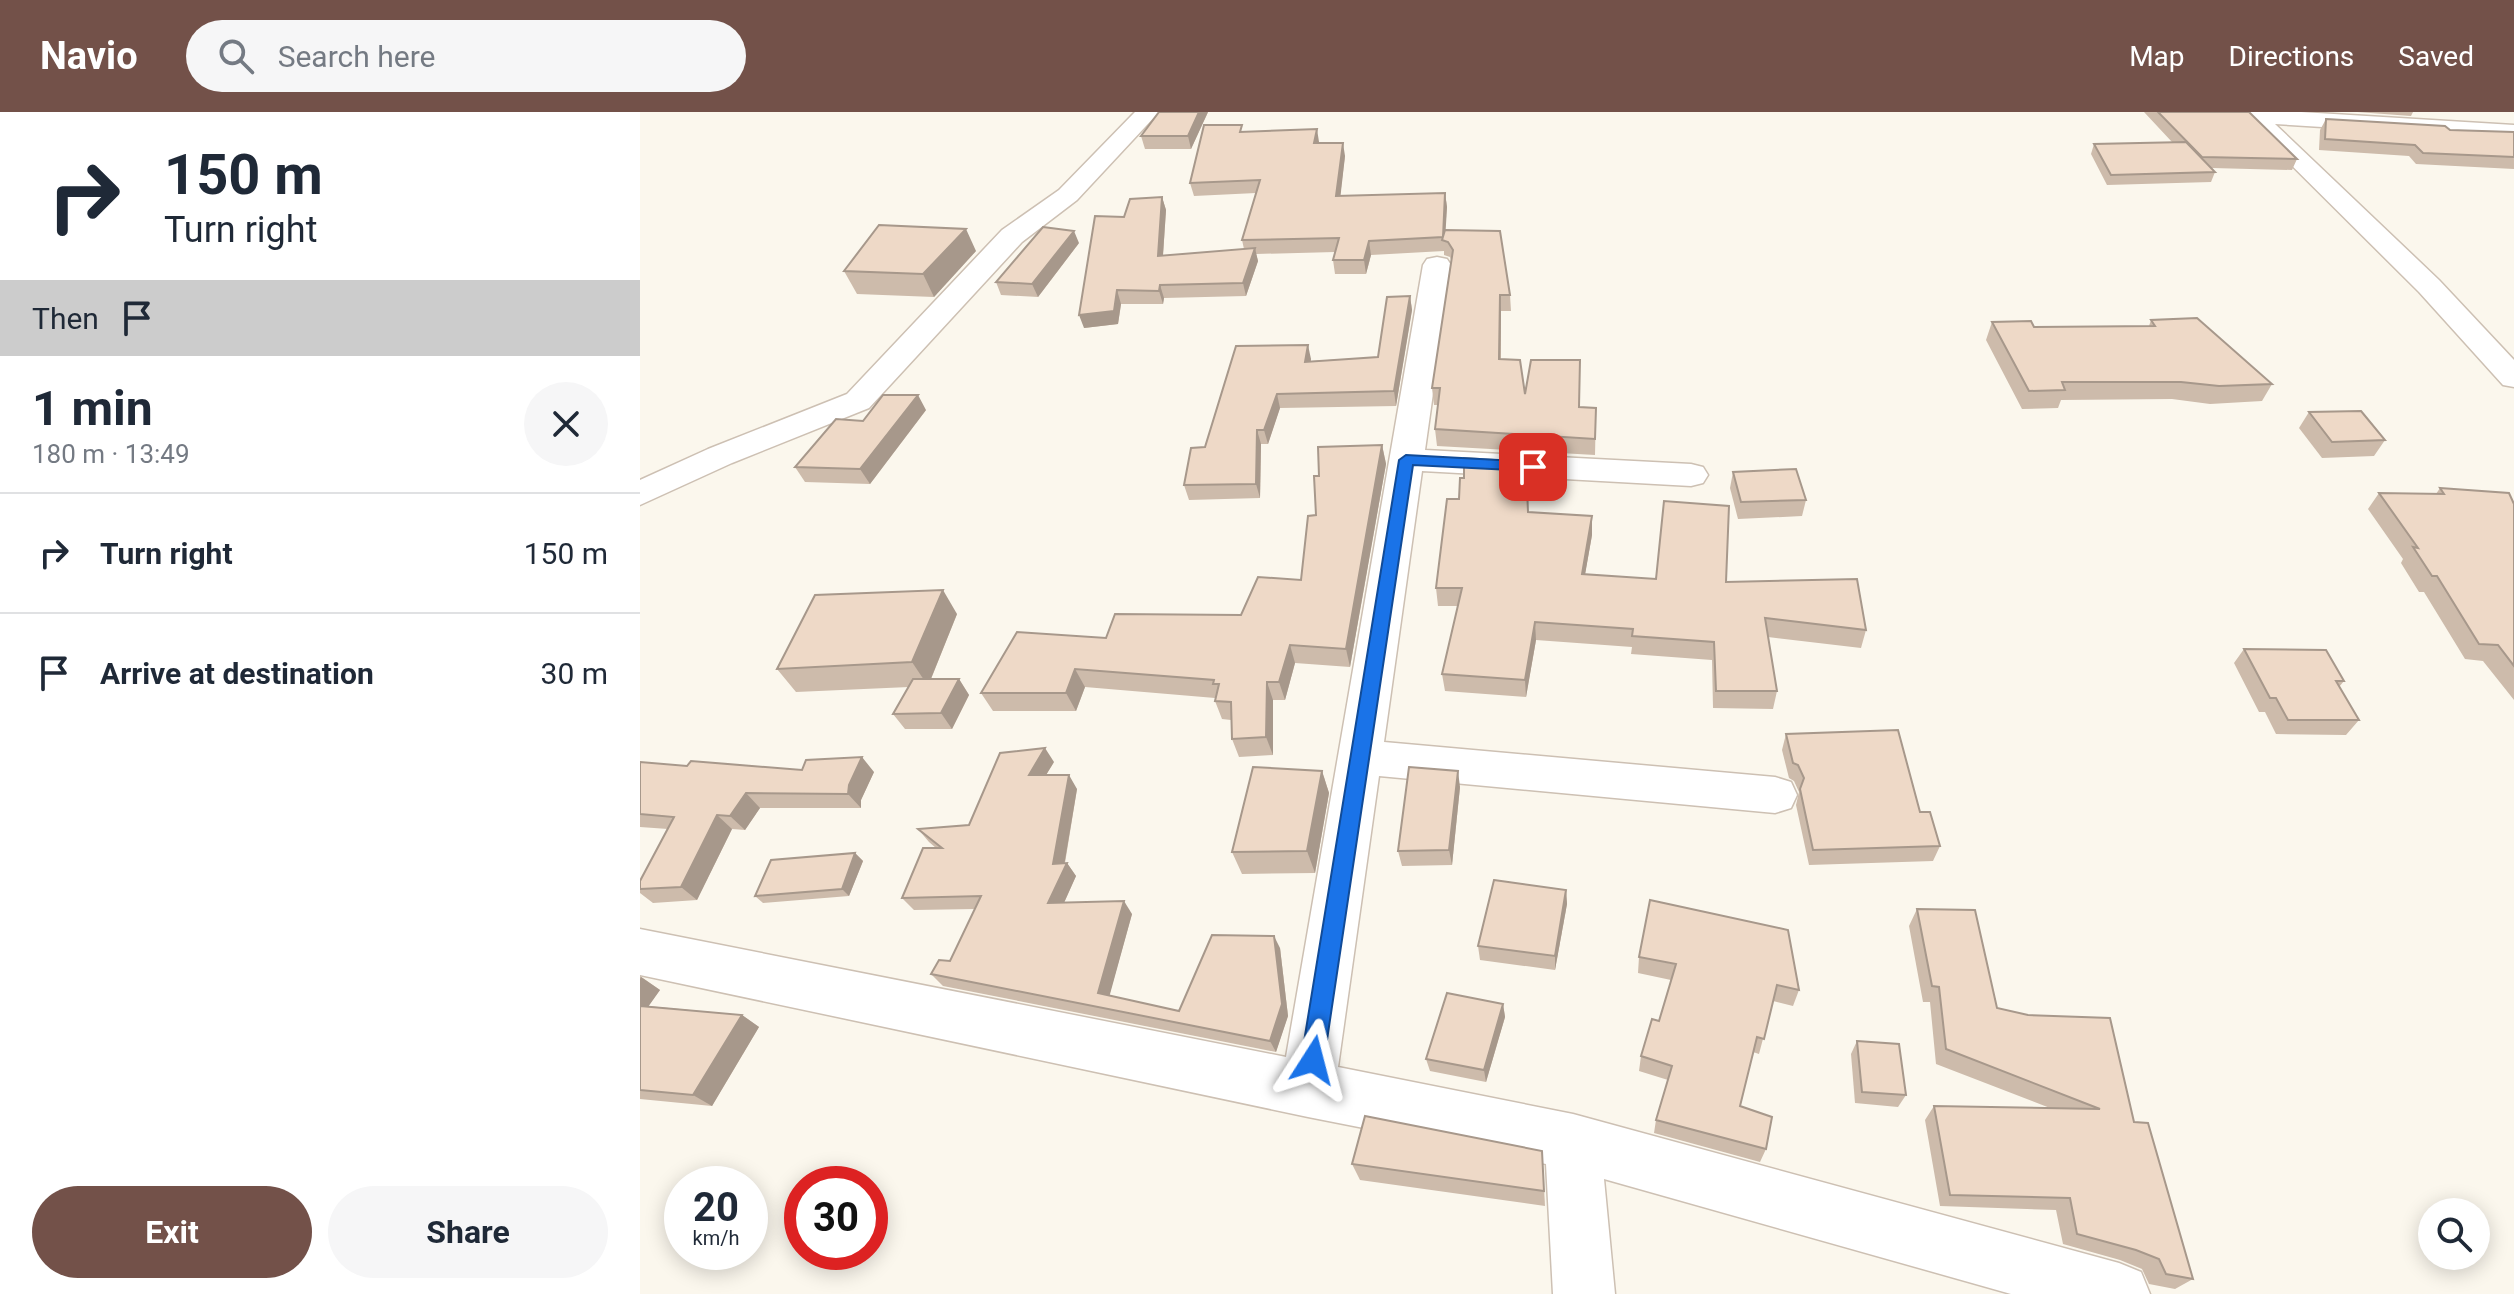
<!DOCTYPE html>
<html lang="en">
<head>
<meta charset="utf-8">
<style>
  :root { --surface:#fff; --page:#f6f6f7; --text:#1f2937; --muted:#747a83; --line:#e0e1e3; --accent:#735149 }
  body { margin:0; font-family:Roboto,sans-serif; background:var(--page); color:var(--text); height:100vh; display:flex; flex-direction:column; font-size:30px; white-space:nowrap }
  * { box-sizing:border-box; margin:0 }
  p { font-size:26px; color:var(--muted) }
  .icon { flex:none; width:44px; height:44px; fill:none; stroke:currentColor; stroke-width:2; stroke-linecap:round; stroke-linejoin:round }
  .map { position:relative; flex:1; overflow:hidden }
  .side { display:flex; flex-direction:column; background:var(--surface); width:640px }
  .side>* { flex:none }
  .top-card { background:#fff; color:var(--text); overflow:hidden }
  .buttons { position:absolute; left:1778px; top:1086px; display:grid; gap:16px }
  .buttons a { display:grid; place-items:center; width:72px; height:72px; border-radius:50%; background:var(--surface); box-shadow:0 4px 20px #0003; font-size:40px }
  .speed { position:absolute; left:24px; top:1054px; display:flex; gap:16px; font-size:40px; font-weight:700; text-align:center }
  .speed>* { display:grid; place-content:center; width:104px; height:104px; border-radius:50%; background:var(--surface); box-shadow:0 4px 20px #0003; line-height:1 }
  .speed small { font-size:20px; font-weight:400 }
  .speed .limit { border:12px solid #d22; background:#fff; color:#111 }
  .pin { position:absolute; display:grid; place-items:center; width:68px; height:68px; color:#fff; margin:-34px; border-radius:16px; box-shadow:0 4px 12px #0006 }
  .me { position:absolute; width:88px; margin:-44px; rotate:9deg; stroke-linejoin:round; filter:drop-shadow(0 0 6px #0008) }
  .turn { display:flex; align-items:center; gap:28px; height:168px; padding:0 32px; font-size:36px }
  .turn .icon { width:104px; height:104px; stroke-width:2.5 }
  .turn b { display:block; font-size:56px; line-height:68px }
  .then { display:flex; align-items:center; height:76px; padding:0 32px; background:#0003; gap:16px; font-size:30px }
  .round { display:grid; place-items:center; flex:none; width:84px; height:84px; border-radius:42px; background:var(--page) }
  .summary { display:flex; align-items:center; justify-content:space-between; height:136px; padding:0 32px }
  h1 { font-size:48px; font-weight:700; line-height:60px }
  .button { display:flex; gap:16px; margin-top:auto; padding:16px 32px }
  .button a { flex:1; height:92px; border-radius:48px; background:var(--accent); color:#fff; font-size:32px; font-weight:700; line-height:92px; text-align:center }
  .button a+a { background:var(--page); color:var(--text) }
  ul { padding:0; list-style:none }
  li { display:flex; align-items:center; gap:24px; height:120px; padding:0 32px; border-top:2px solid var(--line) }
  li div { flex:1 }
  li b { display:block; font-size:30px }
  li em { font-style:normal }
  header { display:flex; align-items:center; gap:48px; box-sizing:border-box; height:112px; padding:0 40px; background:var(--accent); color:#fff }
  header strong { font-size:38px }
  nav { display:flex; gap:44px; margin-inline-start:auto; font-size:28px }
  .search { width:560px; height:72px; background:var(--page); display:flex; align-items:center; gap:20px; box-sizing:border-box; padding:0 28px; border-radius:44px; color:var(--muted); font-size:30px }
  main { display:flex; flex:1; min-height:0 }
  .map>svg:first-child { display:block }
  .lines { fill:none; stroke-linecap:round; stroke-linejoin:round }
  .minor-casing { stroke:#cdc0b3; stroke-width:3 }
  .minor { fill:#fff; fill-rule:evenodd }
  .wall { fill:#cdbbab }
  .shaded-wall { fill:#a7988b }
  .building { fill:#eed9c7; stroke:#a7988b; stroke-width:2 }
  .route { fill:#1a73e8; stroke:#114b97; stroke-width:2 }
</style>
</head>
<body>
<header>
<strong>Navio</strong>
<div class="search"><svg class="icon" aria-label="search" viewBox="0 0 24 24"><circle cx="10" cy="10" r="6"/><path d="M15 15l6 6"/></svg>Search here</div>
<nav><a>Map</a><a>Directions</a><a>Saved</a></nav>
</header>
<main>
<section class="side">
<div class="top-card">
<div class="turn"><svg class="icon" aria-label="right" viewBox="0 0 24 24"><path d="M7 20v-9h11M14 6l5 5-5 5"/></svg><div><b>150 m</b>Turn right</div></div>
<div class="then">Then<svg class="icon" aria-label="arrive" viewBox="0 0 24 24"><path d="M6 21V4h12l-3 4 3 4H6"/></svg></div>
</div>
<div class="summary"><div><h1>1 min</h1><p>180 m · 13:49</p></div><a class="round"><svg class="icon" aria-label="close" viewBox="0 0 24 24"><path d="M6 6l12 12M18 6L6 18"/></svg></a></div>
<ul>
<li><svg class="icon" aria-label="right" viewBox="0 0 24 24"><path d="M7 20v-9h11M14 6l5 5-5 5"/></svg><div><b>Turn right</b></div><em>150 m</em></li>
<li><svg class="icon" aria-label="arrive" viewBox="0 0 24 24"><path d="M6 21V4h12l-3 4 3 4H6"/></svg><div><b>Arrive at destination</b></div><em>30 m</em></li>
</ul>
<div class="button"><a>Exit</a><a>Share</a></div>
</section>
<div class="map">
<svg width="1874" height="1182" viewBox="0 0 1874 1182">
  <rect width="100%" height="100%" fill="#fbf7ed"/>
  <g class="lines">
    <defs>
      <g id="minor">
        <polygon points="495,0 519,0 437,88 382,130 229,296 92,351 0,393 0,368 68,337 207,282 362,118 419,78"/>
        <polygon points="1598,0 1661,0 1874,13 1874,27 1635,12 1799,168 1874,248 1874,275 1863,273 1779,180"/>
        <polygon points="797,145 807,147 811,153 785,338 1051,352 1063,355 1068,363 1063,371 1051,374 782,359 744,630 1135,665 1151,670 1157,683 1151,696 1135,701 739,664 698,955 933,1002 1479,1151 1501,1160 1510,1182 1371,1182 964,1067 975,1182 913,1182 906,1052 668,1005 0,863 0,817 646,945 783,153 787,147"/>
      </g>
    </defs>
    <use href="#minor" class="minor-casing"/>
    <use href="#minor" class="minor"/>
  </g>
  <g class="wall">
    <polygon points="568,0 551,37 505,37 501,24"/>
    <polygon points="1504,0 1609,0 1657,47 1652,58 1572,56 1575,60 1571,70 1467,73 1451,42 1454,32 1532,30"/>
    <polygon points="1717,0 1773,0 1771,4"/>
    <polygon points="1686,7 1810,18 1874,20 1874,57 1776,52 1769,44 1679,38 1680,18"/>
    <polygon points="604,20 679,30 679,31 705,44 700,84 805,81 807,95 805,118 870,183 871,199 861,199 861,247 885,282 939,295 956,296 955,343 797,334 795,317 798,293 794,293 792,276 811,148 810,145 804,143 804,139 731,143 726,162 695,162 693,148 695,140 616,142 618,149 606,184 524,186 523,192 481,192 478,212 444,216 484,105 522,85 526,98 523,144 604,137 602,128 616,81 554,84 550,71"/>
    <polygon points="439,131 398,185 361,183 356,170"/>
    <polygon points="336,139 294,185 217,182 204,159"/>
    <polygon points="770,184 772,198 756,294 640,296 628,332 621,332 620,386 549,388 544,373 565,335 671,247 671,249 738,245"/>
    <polygon points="1511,208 1632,272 1622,289 1570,292 1532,287 1421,288 1418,296 1382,297 1346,228 1352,210 1394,215 1509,214"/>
    <polygon points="286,298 230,372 165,370 155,355 223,309"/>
    <polygon points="1669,300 1745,328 1734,344 1682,346 1659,316"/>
    <polygon points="742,333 746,352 710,555 655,551 645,588 633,588 633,643 599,645 592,627 591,608 582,607 575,589 575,586 445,575 436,599 353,599 341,581 466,526 601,503 661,468 676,403 679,364"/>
    <polygon points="1093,360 1166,388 1162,404 1098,407 1090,376"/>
    <polygon points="1800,376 1874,392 1874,588 1843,549 1825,547 1784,480 1779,480 1761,451 1763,447 1728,397 1739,381 1796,382"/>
    <polygon points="888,400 952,423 945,462 1016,467 1086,470 1226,518 1221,536 1128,525 1137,579 1133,597 1073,596 1072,548 991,542 992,535 896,528 886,585 805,579 802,562 818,494 798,494 796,476"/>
    <polygon points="317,502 291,567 319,567 329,583 312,617 265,617 253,602 269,575 156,580 137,557"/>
    <polygon points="1604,537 1704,569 1699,575 1719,608 1706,623 1636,622 1625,600 1619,600 1594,551"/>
    <polygon points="1146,622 1280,700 1300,734 1293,749 1169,753 1156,693 1159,680 1154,669 1149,666 1142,638"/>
    <polygon points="0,650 47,654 234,660 221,688 221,696 120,696 105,718 92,717 57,788 13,791 0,781 0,769 28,717 0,715"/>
    <polygon points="414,650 406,663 437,677 425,751 427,751 436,764 424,791 492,802 469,884 539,899 640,836 648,904 636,940 303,874 291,862 310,849 335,797 274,798 262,786 296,736 289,730 278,717 329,713"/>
    <polygon points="682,659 689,681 675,761 602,762 592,740"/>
    <polygon points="820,675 812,753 762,754 758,739"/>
    <polygon points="215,741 223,749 209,784 123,791 115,784"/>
    <polygon points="926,778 927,792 915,858 840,848 838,834"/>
    <polygon points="1277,797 1357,896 1494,1010 1553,1167 1535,1177 1509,1172 1502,1157 1480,1148 1423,1132 1416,1098 1300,1094 1285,1008 1294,994 1410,996 1296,952 1290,890 1283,890 1269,814"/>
    <polygon points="999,845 1159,878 1153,894 1133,889 1119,942 1113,940 1100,994 1126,1037 1120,1050 1014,1021 1016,1008 1028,968 999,959 1001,944 1019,909 1031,868 998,861"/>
    <polygon points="0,864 20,878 8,894 102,903 119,915 72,994 0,987"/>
    <polygon points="863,892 865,905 846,970 790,959 786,947"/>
    <polygon points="1217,929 1266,983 1258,995 1215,991 1211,942"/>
    <polygon points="902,1039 905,1094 720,1068 712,1052"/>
  </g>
  <g class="shaded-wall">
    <polygon points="559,0 568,0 551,37 548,24"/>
    <polygon points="677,17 679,30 676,44 674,31"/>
    <polygon points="703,31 705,44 699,97 696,84"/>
    <polygon points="805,81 807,95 805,129 803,128"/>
    <polygon points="522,85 526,98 522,157 518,144"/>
    <polygon points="326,117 336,139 294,185 283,162"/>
    <polygon points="434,119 439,131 398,185 392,172"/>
    <polygon points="729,129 731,143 726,162 724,148"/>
    <polygon points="615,136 618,149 606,184 603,171"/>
    <polygon points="520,173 524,186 523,192 519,179"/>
    <polygon points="477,178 481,192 478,212 444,216 439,203"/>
    <polygon points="860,183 861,199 860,263 859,247"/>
    <polygon points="770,184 772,198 756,294 754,279"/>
    <polygon points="668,233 671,247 668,264 665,250"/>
    <polygon points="637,282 640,296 628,332 624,318"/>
    <polygon points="278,283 286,298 230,372 220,357"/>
    <polygon points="617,318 621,332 620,386 616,372"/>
    <polygon points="742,333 746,352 710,555 706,537"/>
    <polygon points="952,404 952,423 942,480 942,462"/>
    <polygon points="303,478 317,502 288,574 272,550"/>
    <polygon points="895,510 896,528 886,585 885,568"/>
    <polygon points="650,533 655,551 645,588 639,570"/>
    <polygon points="435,557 445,575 436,599 426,581"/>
    <polygon points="319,567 329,583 312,617 301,601"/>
    <polygon points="627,570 633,588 633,643 626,625"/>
    <polygon points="405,636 414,650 398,676 389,663"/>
    <polygon points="222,645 234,660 221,688 221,696 208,682 209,673"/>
    <polygon points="682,659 689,681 675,761 667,739"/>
    <polygon points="818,659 820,675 812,753 809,738"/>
    <polygon points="429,663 437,677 423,760 427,751 436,764 418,804 408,791 413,752"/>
    <polygon points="106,681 120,696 105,718 90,704"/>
    <polygon points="77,703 92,717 57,788 41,775"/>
    <polygon points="215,741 223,749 209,784 202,777"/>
    <polygon points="926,778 927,792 915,858 915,844"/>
    <polygon points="484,789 492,802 467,893 458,881"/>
    <polygon points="634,824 640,836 648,904 636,940 630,929"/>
    <polygon points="1,865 20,878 1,905 0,904 0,867"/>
    <polygon points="863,892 865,905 846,970 844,958"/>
    <polygon points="102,903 119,915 72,994 53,983"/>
  </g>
  <g class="building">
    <polygon points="519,0 559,0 548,24 501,24"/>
    <polygon points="1518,0 1609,0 1657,47 1562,45"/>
    <polygon points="1686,7 1805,14 1810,18 1874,20 1874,45 1783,41 1775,33 1685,27"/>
    <polygon points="564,13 602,13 600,20 677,17 674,31 703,31 696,84 805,81 803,125 729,129 724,148 693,148 699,126 602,128 620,68 550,71"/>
    <polygon points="1546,30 1575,60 1471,63 1454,32"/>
    <polygon points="522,85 518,144 615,136 603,171 520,173 519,179 477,178 474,199 439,203 455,104 484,105 490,87"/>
    <polygon points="239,113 326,117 283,162 204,159"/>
    <polygon points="403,115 434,119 392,172 356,170"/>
    <polygon points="805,118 860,119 870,183 860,183 859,247 880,248 885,282 891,248 940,248 939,295 956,296 955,327 795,317 800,276 792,276 813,138 808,130 802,128"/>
    <polygon points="770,184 754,279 637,282 624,318 617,318 616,372 544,373 551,336 565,335 596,234 668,233 665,250 738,245 747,185"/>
    <polygon points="1557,206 1632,272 1579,274 1541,270 1422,270 1425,278 1389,279 1352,210 1391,209 1394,215 1515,214 1511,208"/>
    <polygon points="243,283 278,283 220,357 155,355 196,307 223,309"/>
    <polygon points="1721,299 1745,328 1692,330 1669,300"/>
    <polygon points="742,333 706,537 650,533 639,570 627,570 626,625 592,627 591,590 575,589 579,572 573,572 574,568 435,557 426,581 341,581 377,520 466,526 475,502 601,503 618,465 661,468 668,404 676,403 674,364 679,364 678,335"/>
    <polygon points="824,346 886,350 888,400 952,404 942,462 1016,467 1024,389 1089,394 1086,470 1217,467 1226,518 1125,506 1137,579 1076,579 1074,530 992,524 993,517 895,510 885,568 802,562 822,476 796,476 807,387 819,387 820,366 824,366"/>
    <polygon points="1156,357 1166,388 1101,390 1093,360"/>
    <polygon points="1800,376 1869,381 1874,392 1874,554 1858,533 1839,532 1797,464 1792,464 1773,435 1778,436 1739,381 1804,382"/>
    <polygon points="303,478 272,550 137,557 175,483"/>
    <polygon points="1604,537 1686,538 1704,569 1696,569 1719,608 1648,608 1636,586 1630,586"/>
    <polygon points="273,567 319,567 301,601 253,602"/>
    <polygon points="1258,618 1280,700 1290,700 1300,734 1173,738 1160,677 1164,666 1158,653 1153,651 1146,622"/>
    <polygon points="405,636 389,663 429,663 413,752 427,751 408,791 484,789 458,881 539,899 572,823 634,824 642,892 630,929 291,862 299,848 310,849 341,784 262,786 283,736 302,736 278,717 329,713 360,641"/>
    <polygon points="222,645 209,673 208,682 106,681 90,704 77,703 41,775 0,777 0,769 34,705 0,702 0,650 47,654 51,649 162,658 166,648"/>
    <polygon points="613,655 682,659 667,739 592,740"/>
    <polygon points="769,655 818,659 809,738 758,739"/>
    <polygon points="215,741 202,777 115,784 131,748"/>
    <polygon points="854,768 926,778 915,844 838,834"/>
    <polygon points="1010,788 1148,818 1159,878 1137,873 1124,927 1117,925 1100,994 1132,1005 1126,1037 1016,1008 1032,954 1001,944 1012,907 1019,909 1036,852 999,845"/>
    <polygon points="1277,797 1335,798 1357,896 1388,903 1470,906 1494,1010 1508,1011 1553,1167 1526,1162 1519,1147 1496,1138 1437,1122 1430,1086 1310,1083 1294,994 1460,997 1306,937 1299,875 1292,874"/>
    <polygon points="807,881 863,892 844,958 786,947"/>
    <polygon points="0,894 102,903 53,983 0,978"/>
    <polygon points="1217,929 1259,932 1266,983 1222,980"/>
    <polygon points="725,1004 902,1039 904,1079 712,1052"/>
  </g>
  <polygon class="route" points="766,343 893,350 900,355 893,359 773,353 684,948 681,956 673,959 665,956 661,948 759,348"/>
</svg>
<div class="buttons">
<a><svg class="icon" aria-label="search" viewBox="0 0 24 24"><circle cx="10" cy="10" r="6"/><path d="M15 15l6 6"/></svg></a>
</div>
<div class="speed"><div>20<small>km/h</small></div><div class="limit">30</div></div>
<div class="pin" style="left:893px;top:355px;background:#d93025"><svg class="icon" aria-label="arrive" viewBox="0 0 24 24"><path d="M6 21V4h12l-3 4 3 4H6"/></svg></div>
<svg class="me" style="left:673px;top:948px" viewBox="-20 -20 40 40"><path d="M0-17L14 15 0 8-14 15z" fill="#1a73e8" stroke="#fff" stroke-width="4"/></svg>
</div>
</main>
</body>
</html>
